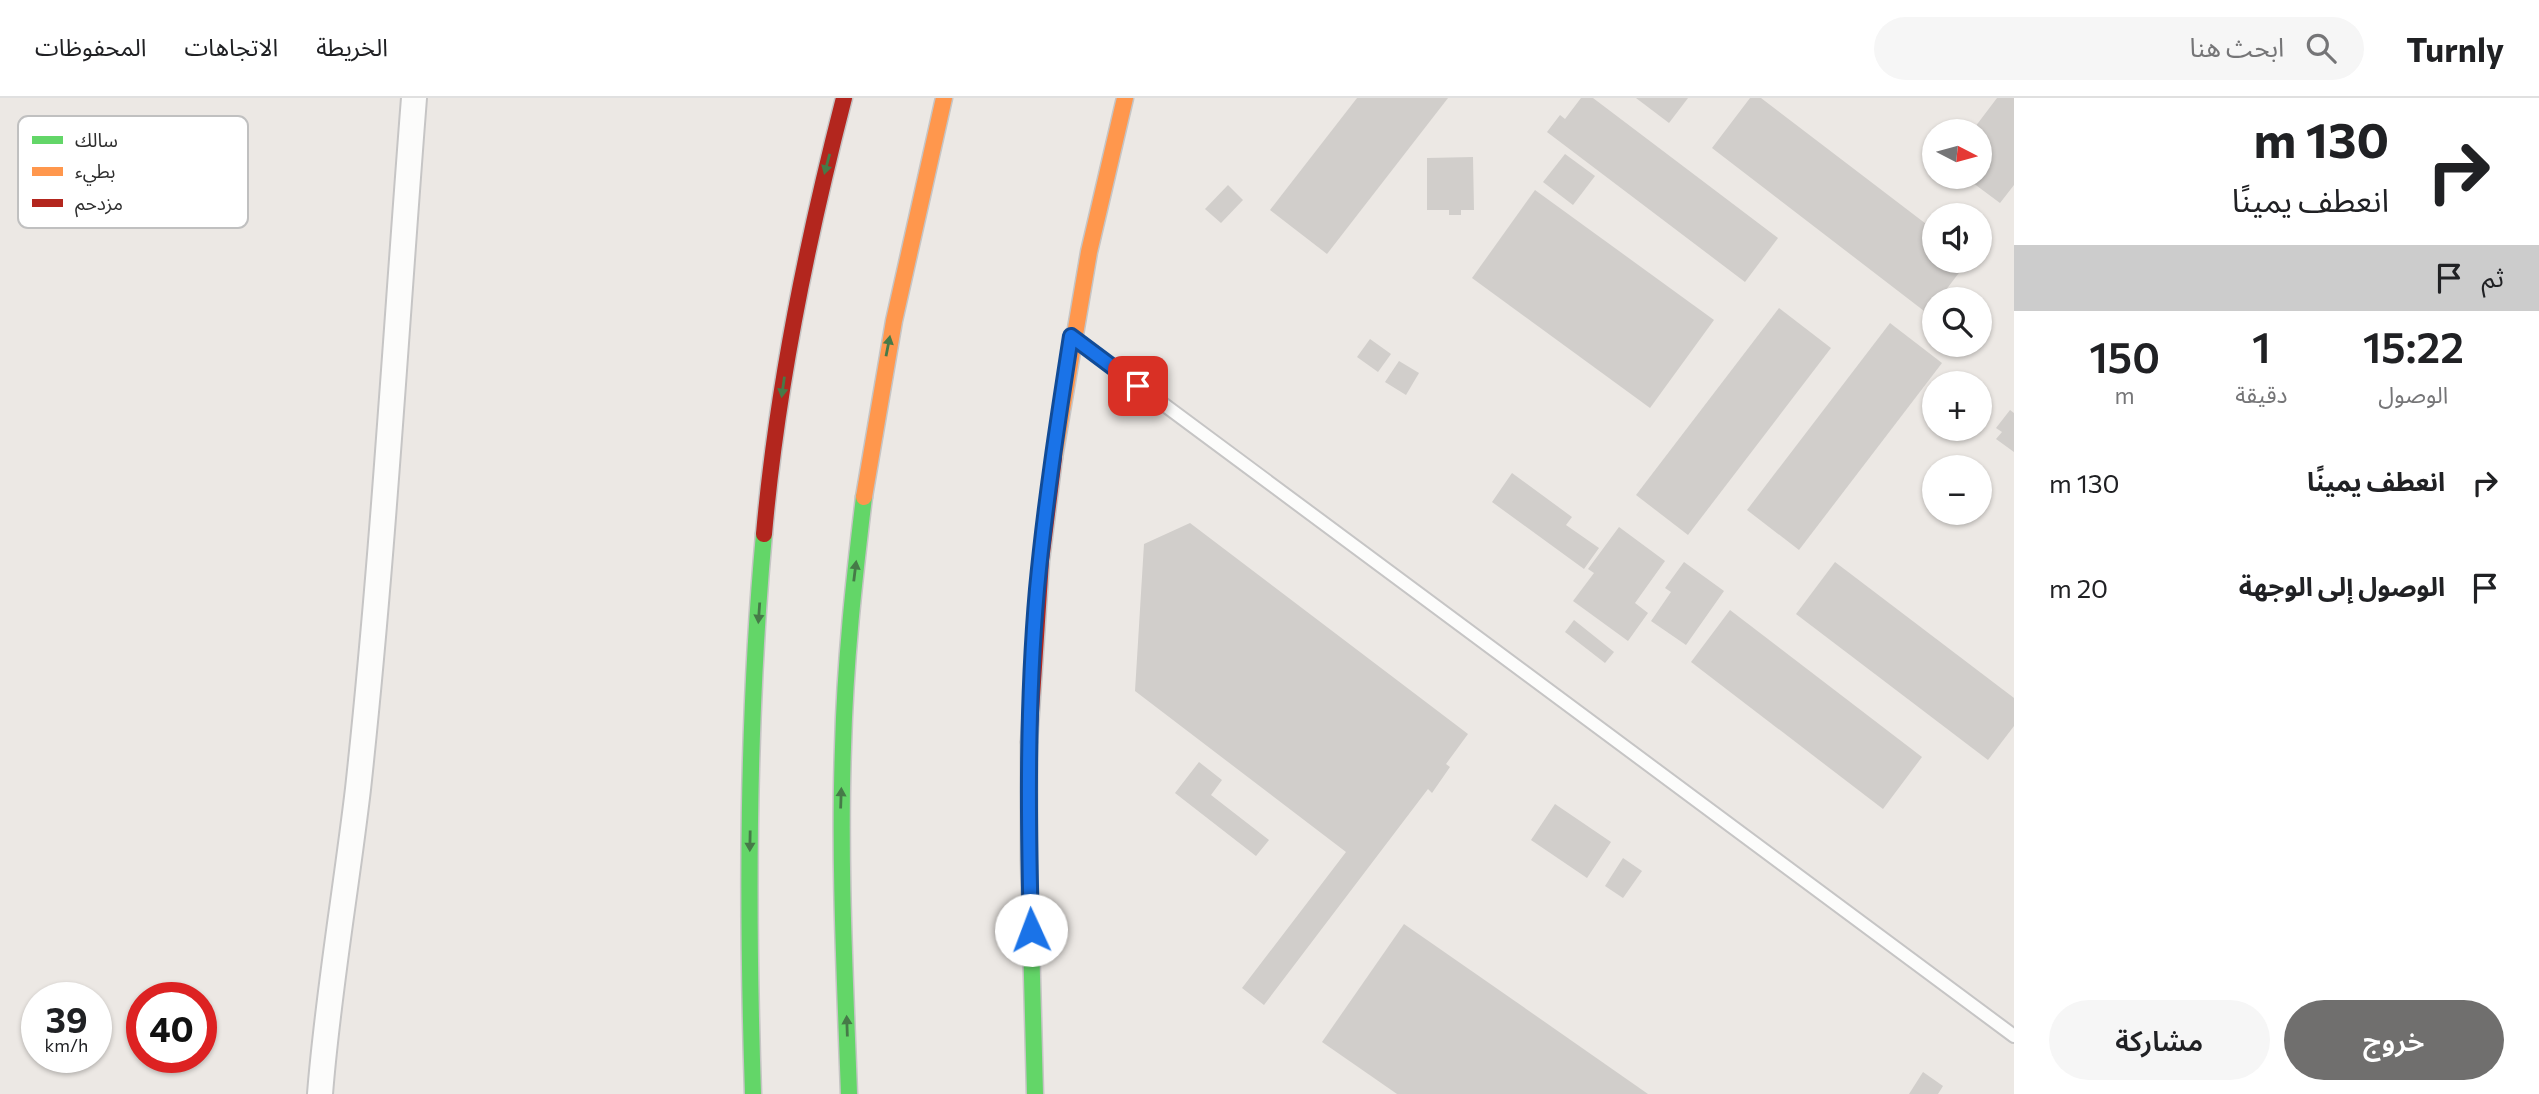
<!DOCTYPE html>
<html lang="ar">
<head>
<meta charset="utf-8">
<style>
  :root { --surface:#fff; --page:#f6f6f6; --text:#202124; --muted:#757577; --line:#e0e0e0; --accent:#706f6e }
  body { margin:0; font-family:Commissioner,"Noto Sans Arabic",sans-serif; background:var(--page); color:var(--text); direction:rtl; height:100vh; display:flex; flex-direction:column; font-size:26px; white-space:nowrap }
  * { box-sizing:border-box; margin:0 }
  p { font-size:23px; color:var(--muted) }
  .icon { flex:none; width:38px; height:38px; fill:none; stroke:currentColor; stroke-width:2; stroke-linecap:round; stroke-linejoin:round }
  .map { position:relative; flex:1; overflow:hidden; direction:ltr }
  .sheet { display:flex; flex-direction:column; background:var(--surface); width:525px }
  .sheet>* { flex:none }
  .hud { background:#fff; color:var(--text); overflow:hidden }
  .needle { width:46px; rotate:96deg }
  .tools { position:absolute; left:1922px; top:21px; display:grid; gap:14px }
  .tools a { display:grid; place-items:center; width:70px; height:70px; border-radius:50%; background:var(--surface); box-shadow:0 2px 5px #0004; font-size:35px }
  .speed { position:absolute; left:21px; top:884px; display:flex; gap:14px; font-size:35px; font-weight:700; text-align:center }
  .speed>* { display:grid; place-content:center; width:91px; height:91px; border-radius:50%; background:var(--surface); box-shadow:0 2px 5px #0004; line-height:1 }
  .speed small { font-size:18px; font-weight:400 }
  .speed .limit { border:10px solid #d22; background:#fff; color:#111 }
  .pin { position:absolute; display:grid; place-items:center; width:60px; height:60px; color:#fff; margin:-30px; border-radius:14px; box-shadow:0 4px 10px #0006 }
  .me { position:absolute; width:77px; margin:-38px; rotate:358deg; stroke-linejoin:round; filter:drop-shadow(0 0 5px #0008) }
  .turn { display:flex; align-items:center; gap:24px; height:147px; padding:0 35px; font-size:32px }
  .turn .icon { width:91px; height:91px; stroke-width:2.5 }
  .turn b { display:block; font-size:49px; line-height:60px }
  .then { display:flex; align-items:center; height:66px; padding:0 35px; background:#0003; gap:14px; font-size:26px }
  .eta { display:flex; justify-content:space-evenly; align-items:center; height:119px; text-align:center }
  .eta b { font-size:42px; font-weight:600; line-height:49px }
  .cta { display:flex; gap:14px; margin-top:auto; padding:14px 35px }
  .cta a { flex:1; height:80px; border-radius:42px; background:var(--accent); color:#fff; font-size:28px; font-weight:600; line-height:80px; text-align:center }
  .cta a+a { background:var(--page); color:var(--text) }
  ul { padding:0; list-style:none }
  li { display:flex; align-items:center; gap:21px; height:105px; padding:0 35px }
  li div { flex:1 }
  li b { display:block; font-size:26px }
  li em { font-style:normal }
  header { display:flex; align-items:center; gap:42px; box-sizing:border-box; height:98px; padding:0 35px; background:var(--surface); border-bottom:2px solid var(--line) }
  header strong { font-size:33px }
  nav { display:flex; gap:38px; margin-inline-start:auto; font-size:24px }
  .search { width:490px; height:63px; background:var(--page); display:flex; align-items:center; gap:18px; box-sizing:border-box; padding:0 24px; border-radius:38px; color:var(--muted); font-size:26px }
  main { display:flex; flex:1; min-height:0 }
  .map>svg:first-child { display:block }
  .building { fill:#d1cecb }
  .lines { fill:none; stroke-linecap:round; stroke-linejoin:round }
  .lane-casing { stroke:#c6c5c5; stroke-width:16 }
  .street-casing { stroke:#c6c5c5; stroke-width:28 }
  .fast-casing { stroke:#c6c5c5; stroke-width:19 }
  .slow-casing { stroke:#c6c5c5; stroke-width:19 }
  .jam-casing { stroke:#c6c5c5; stroke-width:19 }
  .lane { stroke:#fcfcfb; stroke-width:12 }
  .street { stroke:#fcfcfb; stroke-width:24 }
  .fast { stroke:#63d668; stroke-width:16 }
  .slow { stroke:#ff974d; stroke-width:16 }
  .jam { stroke:#b3261e; stroke-width:16 }
  .oneway { fill:#467a48 }
  .route-casing { stroke:#114b97; stroke-width:18 }
  .route { stroke:#1a73e8; stroke-width:12 }
  .key { fill:#fff; stroke:#c0c0c0; stroke-width:2 }
  .key-label { font-size:19px; fill:#2e2e2e }
</style>
</head>
<body>
<header>
<strong>Turnly</strong>
<div class="search"><svg class="icon" aria-label="search" viewBox="0 0 24 24"><circle cx="10" cy="10" r="6"/><path d="M15 15l6 6"/></svg>ابحث هنا</div>
<nav><a>الخريطة</a><a>الاتجاهات</a><a>المحفوظات</a></nav>
</header>
<main>
<section class="sheet">
<div class="hud">
<div class="turn"><svg class="icon" aria-label="right" viewBox="0 0 24 24"><path d="M7 20v-9h11M14 6l5 5-5 5"/></svg><div><b>130 m</b>انعطف يمينًا</div></div>
<div class="then">ثم<svg class="icon" aria-label="arrive" viewBox="0 0 24 24"><path d="M6 21V4h12l-3 4 3 4H6"/></svg></div>
</div>
<div class="eta">
<div><b>15:22</b><p>الوصول</p></div>
<div><b>1</b><p>دقيقة</p></div>
<div><b>150</b><p>m</p></div>
</div>
<ul>
<li><svg class="icon" aria-label="right" viewBox="0 0 24 24"><path d="M7 20v-9h11M14 6l5 5-5 5"/></svg><div><b>انعطف يمينًا</b></div><em>130 m</em></li>
<li><svg class="icon" aria-label="arrive" viewBox="0 0 24 24"><path d="M6 21V4h12l-3 4 3 4H6"/></svg><div><b>الوصول إلى الوجهة</b></div><em>20 m</em></li>
</ul>
<div class="cta"><a>خروج</a><a>مشاركة</a></div>
</section>
<div class="map">
<svg width="2014" height="996" viewBox="0 0 2014 996">
  <rect width="100%" height="100%" fill="#ece8e4"/>
  <g class="building">
    <polygon points="1357,0 1448,0 1327,156 1270,112"/>
    <polygon points="1581,0 1593,0 1778,140 1745,184 1547,34 1560,17 1565,21"/>
    <polygon points="1636,0 1688,0 1669,25"/>
    <polygon points="1750,0 1761,0 1934,132 1934,163 1968,163 1939,201 1934,201 1934,208 1928,216 1712,50"/>
    <polygon points="1997,0 2014,0 2014,87 2000,105 1965,79 1979,79 1979,33 1972,33"/>
    <polygon points="1565,56 1595,78 1573,107 1543,84"/>
    <polygon points="1473,59 1474,112 1461,112 1461,117 1449,117 1449,112 1427,112 1427,60"/>
    <polygon points="1228,87 1243,102 1221,125 1205,111"/>
    <polygon points="1535,92 1714,222 1650,310 1472,180"/>
    <polygon points="1779,210 1831,250 1688,437 1636,397"/>
    <polygon points="1890,225 1942,265 1799,452 1747,412"/>
    <polygon points="1370,241 1391,256 1378,274 1357,259"/>
    <polygon points="1399,263 1419,275 1406,297 1385,284"/>
    <polygon points="2010,312 2014,315 2014,354 1996,341 2002,334 1996,330"/>
    <polygon points="1512,375 1572,419 1566,427 1599,450 1584,471 1492,404"/>
    <polygon points="1190,425 1468,636 1446,666 1450,669 1432,695 1428,691 1264,907 1242,890 1346,754 1135,593 1144,446"/>
    <polygon points="1619,429 1665,463 1635,505 1648,515 1628,543 1573,503 1594,475 1588,471"/>
    <polygon points="1684,464 1724,493 1686,547 1651,523 1671,494 1665,490"/>
    <polygon points="1835,464 2014,600 2014,628 1988,662 1796,516"/>
    <polygon points="1730,512 1922,659 1883,711 1691,564"/>
    <polygon points="1574,522 1614,554 1605,565 1565,534"/>
    <polygon points="1199,664 1222,682 1211,697 1269,742 1256,758 1175,695"/>
    <polygon points="1555,706 1611,744 1587,780 1531,742"/>
    <polygon points="1623,760 1642,773 1623,800 1605,788"/>
    <polygon points="1404,826 1542,922 1648,996 1397,996 1322,944"/>
    <polygon points="1923,974 1943,988 1938,996 1909,996"/>
  </g>
  <g class="lines">
    <defs>
      <polyline id="lane" points="1077,242 2014,938"/>
      <path id="street" d="M320,996C328,894 346,793 358,691C383,462 396,230 414,0"/>
      <g id="fast">
        <polyline points="1029,644 1029,762 1035,996"/>
        <path d="M753,996C747,810 747,621 764,436"/>
        <path d="M849,996C845,880 839,765 843,649C845,565 854,482 864,399"/>
      </g>
      <g id="slow">
        <polyline points="1054,360 1089,154 1125,0"/>
        <polyline points="864,399 894,223 944,0"/>
      </g>
      <g id="jam">
        <path d="M764,436C777,288 807,143 844,0"/>
        <polyline points="1029,644 1041,463 1054,360"/>
      </g>
    </defs>
    <use href="#lane" class="lane-casing"/>
    <use href="#street" class="street-casing"/>
    <use href="#fast" class="fast-casing"/>
    <use href="#slow" class="slow-casing"/>
    <use href="#jam" class="jam-casing"/>
    <use href="#lane" class="lane"/>
    <use href="#street" class="street"/>
    <use href="#fast" class="fast"/>
    <use href="#slow" class="slow"/>
    <use href="#jam" class="jam"/>
  </g>
  <defs><path id="oneway-solid" d="M-6-.8H1V-3.2L6.5 0L1 3.2V.8H-6Z" transform="scale(1.75)"/></defs>
  <g class="oneway">
    <use href="#oneway-solid" transform="translate(827 66) rotate(105)"/>
    <use href="#oneway-solid" transform="translate(888 248) rotate(-79)"/>
    <use href="#oneway-solid" transform="translate(783 289) rotate(98)"/>
    <use href="#oneway-solid" transform="translate(855 473) rotate(-83)"/>
    <use href="#oneway-solid" transform="translate(759 515) rotate(94)"/>
    <use href="#oneway-solid" transform="translate(841 700) rotate(-88)"/>
    <use href="#oneway-solid" transform="translate(750 743) rotate(91)"/>
    <use href="#oneway-solid" transform="translate(847 928) rotate(-92)"/>
  </g>
  <g class="lines">
    <defs>
      <path id="route" d="M1031,832C1028,718 1027,604 1037,491C1045,406 1058,322 1071,238L1138,288"/>
    </defs>
    <use href="#route" class="route-casing"/>
    <use href="#route" class="route"/>
  </g>
  <rect x="18" y="18" width="230" height="112" rx="10" class="key"/>
  <rect x="32" y="38" width="31" height="8" fill="#63d668"/>
  <rect x="32" y="69" width="31" height="9" fill="#ff974d"/>
  <rect x="32" y="101" width="31" height="8" fill="#b3261e"/>
  <g class="key-label">
    <text x="75" y="49">سالك</text>
    <text x="75" y="80">بطيء</text>
    <text x="75" y="112">مزدحم</text>
  </g>
</svg>
<div class="tools">
<a><svg class="needle" viewBox="-14 -14 28 28"><path d="M0-13l5 13h-10z" fill="#e53935"/><path d="M0 13l5-13h-10z" fill="#757577"/></svg></a>
<a><svg class="icon" aria-label="sound" viewBox="0 0 24 24"><path d="M4 9h4l5-4v14l-5-4H4zM17 9q2 3 0 6"/></svg></a>
<a><svg class="icon" aria-label="search" viewBox="0 0 24 24"><circle cx="10" cy="10" r="6"/><path d="M15 15l6 6"/></svg></a>
<a>+</a>
<a>−</a>
</div>
<div class="speed"><div>39<small>km/h</small></div><div class="limit">40</div></div>
<div class="pin" style="left:1138px;top:288px;background:#d93025"><svg class="icon" aria-label="arrive" viewBox="0 0 24 24"><path d="M6 21V4h12l-3 4 3 4H6"/></svg></div>
<svg class="me" style="left:1031px;top:832px" viewBox="-20 -20 40 40"><circle r="19" fill="#fff"/><path d="M0-13L10 11 0 6-10 11z" fill="#1a73e8"/></svg>
</div>
</main>
</body>
</html>
